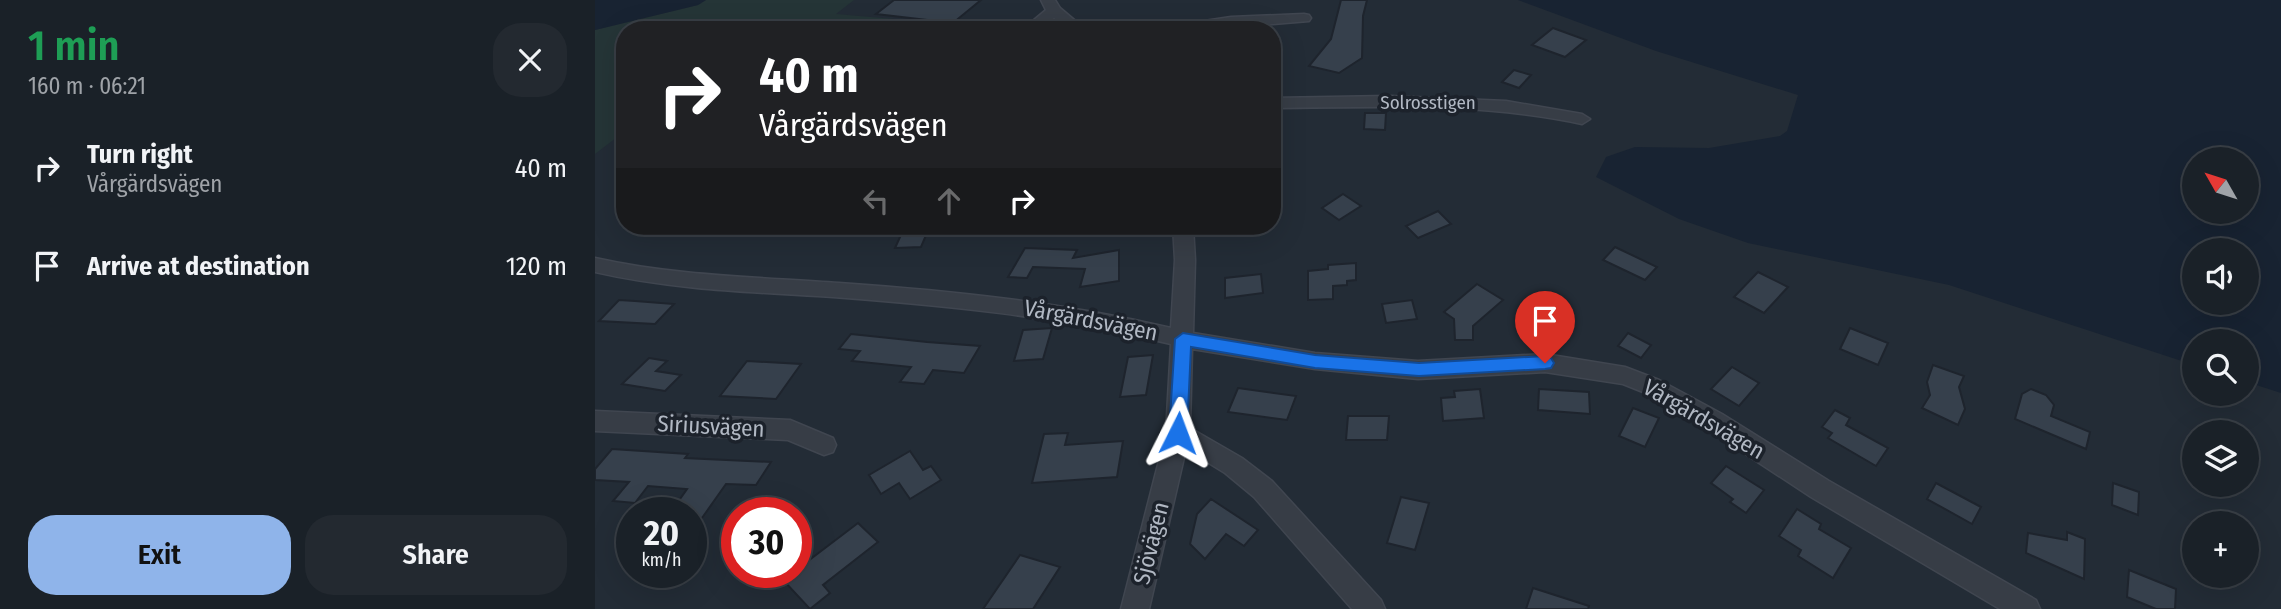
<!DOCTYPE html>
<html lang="en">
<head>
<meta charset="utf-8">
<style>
  :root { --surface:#1a2128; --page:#232930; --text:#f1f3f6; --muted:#9fa3a8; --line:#383e45; --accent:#8fb4ea }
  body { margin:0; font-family:"Fira Sans Condensed",sans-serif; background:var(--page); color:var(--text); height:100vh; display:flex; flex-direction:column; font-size:26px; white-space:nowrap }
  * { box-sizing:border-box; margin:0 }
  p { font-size:23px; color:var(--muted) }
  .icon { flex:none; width:38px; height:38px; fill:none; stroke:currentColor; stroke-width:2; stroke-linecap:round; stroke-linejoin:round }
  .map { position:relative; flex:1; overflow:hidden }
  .panel { display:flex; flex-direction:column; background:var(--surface); width:595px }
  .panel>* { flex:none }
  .top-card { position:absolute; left:21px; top:21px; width:665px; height:214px; border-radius:28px; box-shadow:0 7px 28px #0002,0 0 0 2px var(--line); background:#202124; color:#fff; overflow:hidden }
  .needle { width:46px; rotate:309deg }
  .fabs { position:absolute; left:1587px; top:147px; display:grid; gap:14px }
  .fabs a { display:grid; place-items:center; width:77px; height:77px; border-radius:50%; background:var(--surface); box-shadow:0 7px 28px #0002,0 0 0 2px var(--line); font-size:35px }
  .speed { position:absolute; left:21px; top:497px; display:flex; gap:14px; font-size:35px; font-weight:700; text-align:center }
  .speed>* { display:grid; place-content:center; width:91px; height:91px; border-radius:50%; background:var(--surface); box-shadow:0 7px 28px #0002,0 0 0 2px var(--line); line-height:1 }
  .speed small { font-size:18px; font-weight:400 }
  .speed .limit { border:10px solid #d22; background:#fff; color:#111 }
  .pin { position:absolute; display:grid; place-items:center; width:60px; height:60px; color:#fff; margin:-72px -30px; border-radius:50% 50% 50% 0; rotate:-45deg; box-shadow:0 0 7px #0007 }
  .pin .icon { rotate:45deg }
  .me { position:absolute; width:77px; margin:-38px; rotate:3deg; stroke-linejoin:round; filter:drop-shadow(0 0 5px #0008) }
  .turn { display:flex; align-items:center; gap:24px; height:147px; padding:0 28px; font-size:32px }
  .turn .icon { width:91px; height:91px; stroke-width:2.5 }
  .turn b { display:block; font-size:49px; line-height:60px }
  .lanes { display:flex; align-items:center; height:66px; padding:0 28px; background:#0003; justify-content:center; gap:35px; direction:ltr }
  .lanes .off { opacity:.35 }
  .round { display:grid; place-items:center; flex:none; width:74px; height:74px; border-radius:28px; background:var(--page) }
  .head { display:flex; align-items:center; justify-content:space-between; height:119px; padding:0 28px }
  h1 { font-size:42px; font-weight:600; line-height:52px; color:#1e9e55 }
  .button { display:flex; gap:14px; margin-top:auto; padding:14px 28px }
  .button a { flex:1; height:80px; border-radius:28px; background:var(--accent); color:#111; font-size:28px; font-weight:600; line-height:80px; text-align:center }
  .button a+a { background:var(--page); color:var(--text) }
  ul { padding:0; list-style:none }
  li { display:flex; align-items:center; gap:21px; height:98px; padding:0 28px }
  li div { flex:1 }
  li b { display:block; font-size:26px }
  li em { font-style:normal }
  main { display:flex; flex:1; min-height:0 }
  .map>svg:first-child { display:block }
  .green { fill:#253537 }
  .water { fill:#182332; fill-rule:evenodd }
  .building { fill:#36404c; stroke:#1e242d; stroke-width:2 }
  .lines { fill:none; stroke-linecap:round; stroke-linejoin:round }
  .minor-casing { stroke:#404650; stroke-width:3 }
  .minor { fill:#373d46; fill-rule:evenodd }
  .route { fill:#1a73e8; stroke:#114b97; stroke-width:2 }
  .labels { text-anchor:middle; stroke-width:7; stroke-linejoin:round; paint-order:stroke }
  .far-street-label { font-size:19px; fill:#b1b8c3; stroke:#1c222b }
  .street-label { font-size:23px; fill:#b1b8c3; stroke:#1c222b }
</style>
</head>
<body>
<main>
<section class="panel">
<div class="head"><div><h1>1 min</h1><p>160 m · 06:21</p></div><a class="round"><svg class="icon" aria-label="close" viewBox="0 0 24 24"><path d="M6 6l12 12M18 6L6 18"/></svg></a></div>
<ul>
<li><svg class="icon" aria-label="right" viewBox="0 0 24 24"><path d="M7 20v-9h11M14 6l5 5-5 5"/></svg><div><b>Turn right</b><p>Vårgärdsvägen</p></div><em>40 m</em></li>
<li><svg class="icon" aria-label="arrive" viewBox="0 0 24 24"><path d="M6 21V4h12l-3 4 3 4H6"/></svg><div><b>Arrive at destination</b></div><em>120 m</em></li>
</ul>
<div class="button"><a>Exit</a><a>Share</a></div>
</section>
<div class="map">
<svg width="1686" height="609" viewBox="0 0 1686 609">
  <rect width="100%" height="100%" fill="#232c36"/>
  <polygon class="green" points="111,0 259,0 241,14 334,22 327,30 30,30 30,131 0,154 0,30 103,5"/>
  <g class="water">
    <polygon points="0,0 111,0 103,5 0,30"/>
    <path d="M923,0H1686V393L1652,382V341H1600L1599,365L1354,285L1153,243L1084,219L1001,177L1011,157L1040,147L1114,148L1185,136L1192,131L1203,95L1061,51ZM1600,159H1652V212H1600ZM1600,250H1652V303H1600Z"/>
  </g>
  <g class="building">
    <polygon points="299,0 386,0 358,23 281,14"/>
    <polygon points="746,0 772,0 768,16 767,58 744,73 714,66 736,39"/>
    <polygon points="958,28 991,40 970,57 937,45"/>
    <polygon points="919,70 936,75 924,88 907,82"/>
    <polygon points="770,113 791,113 790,130 769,129"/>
    <polygon points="748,194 766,206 744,220 727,208"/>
    <polygon points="843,211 856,224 823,238 811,226"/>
    <polygon points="310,226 335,226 326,247 300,248"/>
    <polygon points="1020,247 1062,267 1050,280 1008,260"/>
    <polygon points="430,248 482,250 478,258 524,250 524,281 485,287 490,269 438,267 432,278 413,277"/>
    <polygon points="761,263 761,280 752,281 752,285 738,286 738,299 713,300 713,271 733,269 733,265"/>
    <polygon points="1163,272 1193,287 1169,313 1139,297"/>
    <polygon points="666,274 668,293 630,298 630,278"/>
    <polygon points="882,284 908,300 878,326 878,340 860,340 859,319 849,312"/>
    <polygon points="24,300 40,301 79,304 60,324 4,321"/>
    <polygon points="817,300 822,319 791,323 787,304"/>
    <polygon points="457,328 448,359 419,361 428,330"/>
    <polygon points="1255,328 1293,343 1283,365 1245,349"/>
    <polygon points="1033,333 1056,345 1046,358 1023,346"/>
    <polygon points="256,334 332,342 385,346 369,373 338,370 329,384 305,382 316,367 257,361 265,351 244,349"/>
    <polygon points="558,355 551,395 525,397 533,357"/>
    <polygon points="54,358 72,361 61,371 86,375 70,391 27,384"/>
    <polygon points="152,361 206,364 181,399 125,396"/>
    <polygon points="1338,365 1369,376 1364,387 1370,409 1363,425 1327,408 1335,395 1332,382"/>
    <polygon points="1137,367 1164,383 1144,406 1116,389"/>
    <polygon points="643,388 701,396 692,420 633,412"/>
    <polygon points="885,389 889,418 848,421 846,398 860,397 859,391"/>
    <polygon points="944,389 994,392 995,414 943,410"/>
    <polygon points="1436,389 1451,395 1459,405 1456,416 1495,432 1491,449 1420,419 1427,394"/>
    <polygon points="1038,408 1064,418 1050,447 1024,436"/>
    <polygon points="1240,410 1255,418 1251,425 1293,448 1281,466 1233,438 1237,433 1227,427"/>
    <polygon points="753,416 794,416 792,440 751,440"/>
    <polygon points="473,433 470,445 528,441 522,477 437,483 449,434"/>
    <polygon points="17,449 93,454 90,458 176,462 161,485 131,484 107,518 96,517 96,513 75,513 92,489 53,486 40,503 18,501 34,482 0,480 0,469"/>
    <polygon points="315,451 328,470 336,466 346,480 315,499 304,483 286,494 274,475"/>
    <polygon points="1131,466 1169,490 1151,513 1135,502 1138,499 1116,483"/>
    <polygon points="1341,483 1386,507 1377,524 1332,499"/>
    <polygon points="1518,483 1544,492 1543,515 1517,505"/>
    <polygon points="806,497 834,503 820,550 792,543"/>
    <polygon points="616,499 663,530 649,546 631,534 610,559 595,544 602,514"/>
    <polygon points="1202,509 1226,524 1224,529 1256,548 1238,578 1203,556 1206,550 1184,536"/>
    <polygon points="263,523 283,542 228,585 235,593 215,609 188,580"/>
    <polygon points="1472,532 1490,539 1489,579 1431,553 1433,533 1472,540"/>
    <polygon points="425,555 465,567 438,609 388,609"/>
    <polygon points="1534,570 1581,589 1580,609 1561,609 1532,597"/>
    <polygon points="938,588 994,606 993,609 931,609"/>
  </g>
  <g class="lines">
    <defs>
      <g id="minor">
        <polygon points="446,0 460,0 465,8 491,30 474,30 459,18 444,30 427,30 451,10"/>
        <polygon points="709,14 714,15 716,18 714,21 607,30 569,30 576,26 636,17"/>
        <path d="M794,96L911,101L987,114L995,119L987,124C884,102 782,107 677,108V98Z"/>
        <path d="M578,226H598L600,260L598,333L720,353L823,361L950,354L1030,367L1064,380L1127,414L1234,481L1441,600L1445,609H1405L1216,497L1111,428L1048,392L1028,384L950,372L823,379L720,369L597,349L595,428L647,458L677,481L786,600L790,609H757L659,497L630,473L591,449L554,609H526L571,433L576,344C461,316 355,306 238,297C158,292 78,290 0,272V258C80,276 162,277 244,283C357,291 465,302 576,328L580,260Z"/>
        <polygon points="0,411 195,420 238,438 241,445 238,452 229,455 193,440 0,431"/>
      </g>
    </defs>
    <use href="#minor" class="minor-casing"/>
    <use href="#minor" class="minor"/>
  </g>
  <polygon class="route" points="588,333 720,355 824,363 950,356 956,358 959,363 956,368 950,369 824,376 720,368 596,347 592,433 589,438 583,440 577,438 574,433 580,339"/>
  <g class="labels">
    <g class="far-street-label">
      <text x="833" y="109">Solrosstigen</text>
    </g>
    <g class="street-label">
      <text transform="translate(496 320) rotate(11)" y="8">Vårgärdsvägen</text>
      <text transform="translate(1109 419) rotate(30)" y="8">Vårgärdsvägen</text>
      <text transform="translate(116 426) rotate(3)" y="8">Siriusvägen</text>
      <text transform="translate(556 543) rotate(-76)" y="8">Sjövägen</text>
    </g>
  </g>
</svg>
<div class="fabs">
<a><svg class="needle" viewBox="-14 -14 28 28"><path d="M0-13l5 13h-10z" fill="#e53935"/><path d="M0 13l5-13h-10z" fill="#9fa3a8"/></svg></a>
<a><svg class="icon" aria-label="sound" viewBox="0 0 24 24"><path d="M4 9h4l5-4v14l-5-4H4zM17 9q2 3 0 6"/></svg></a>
<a><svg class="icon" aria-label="search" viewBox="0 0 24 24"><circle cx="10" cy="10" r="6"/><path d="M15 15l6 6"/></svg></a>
<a><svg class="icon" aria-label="layers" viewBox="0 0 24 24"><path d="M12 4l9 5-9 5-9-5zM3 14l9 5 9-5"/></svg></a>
<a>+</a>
</div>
<div class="speed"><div>20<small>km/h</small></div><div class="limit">30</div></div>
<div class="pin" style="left:950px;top:363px;background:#d93025"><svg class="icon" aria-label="arrive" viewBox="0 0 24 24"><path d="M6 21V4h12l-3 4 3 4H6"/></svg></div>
<svg class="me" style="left:583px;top:433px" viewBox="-20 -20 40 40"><path d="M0-17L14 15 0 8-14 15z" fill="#1a73e8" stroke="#fff" stroke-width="4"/></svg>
<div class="top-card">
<div class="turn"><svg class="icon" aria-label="right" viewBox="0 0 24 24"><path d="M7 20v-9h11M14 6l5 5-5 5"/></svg><div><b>40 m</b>Vårgärdsvägen</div></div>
<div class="lanes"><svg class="icon off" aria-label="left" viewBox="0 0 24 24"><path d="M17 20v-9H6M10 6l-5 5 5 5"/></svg><svg class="icon off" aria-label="ahead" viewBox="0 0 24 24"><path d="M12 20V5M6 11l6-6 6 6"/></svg><svg class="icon" aria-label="right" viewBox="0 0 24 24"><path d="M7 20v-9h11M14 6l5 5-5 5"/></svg></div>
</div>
</div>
</main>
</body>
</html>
